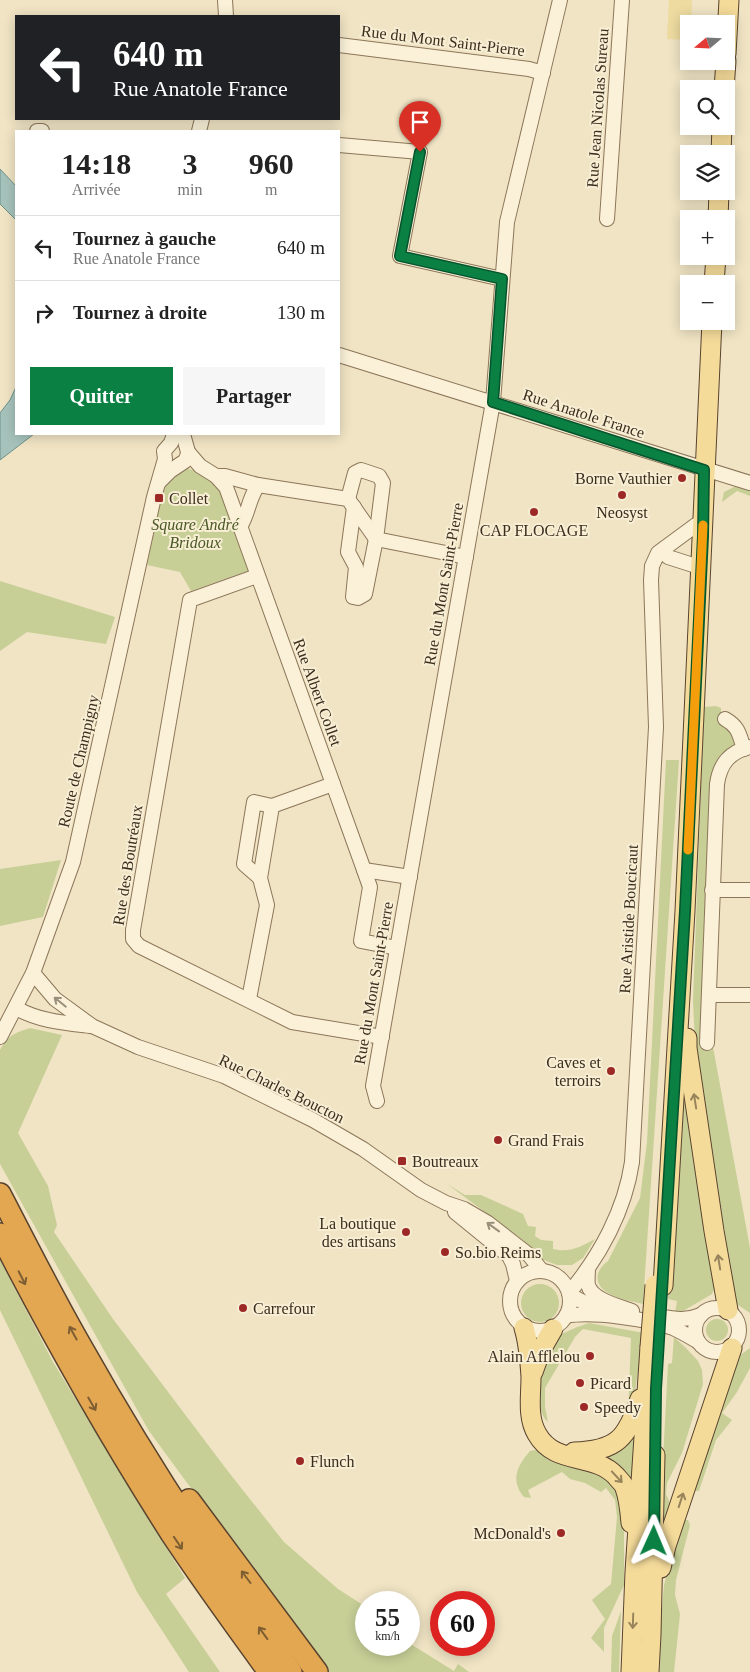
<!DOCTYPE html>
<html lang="fr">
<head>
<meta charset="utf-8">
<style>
  :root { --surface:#fff; --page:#f6f6f6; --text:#222; --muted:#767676; --line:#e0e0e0; --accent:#0b8043 }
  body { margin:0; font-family:Georgia,serif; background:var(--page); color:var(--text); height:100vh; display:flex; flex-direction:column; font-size:19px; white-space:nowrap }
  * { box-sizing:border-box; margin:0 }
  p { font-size:16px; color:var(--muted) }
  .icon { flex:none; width:28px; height:28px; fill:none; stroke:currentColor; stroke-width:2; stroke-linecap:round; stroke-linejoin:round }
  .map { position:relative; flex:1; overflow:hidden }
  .sheet { position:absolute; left:15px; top:130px; width:325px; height:305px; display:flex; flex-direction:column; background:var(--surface); border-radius:0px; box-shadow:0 2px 12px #0003 }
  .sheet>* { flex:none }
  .hud { position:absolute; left:15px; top:15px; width:325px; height:105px; border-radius:0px; box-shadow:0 2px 12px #0003; background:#202124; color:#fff; overflow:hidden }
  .needle { width:32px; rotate:251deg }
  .buttons { position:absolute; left:680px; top:15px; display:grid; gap:10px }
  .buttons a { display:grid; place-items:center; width:55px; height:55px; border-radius:0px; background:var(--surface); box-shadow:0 2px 12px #0003; font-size:25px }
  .speed { position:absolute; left:355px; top:1591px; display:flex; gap:10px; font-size:25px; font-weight:700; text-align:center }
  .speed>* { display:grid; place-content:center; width:65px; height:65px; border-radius:50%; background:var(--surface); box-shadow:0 2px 12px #0003; line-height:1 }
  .speed small { font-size:12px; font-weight:400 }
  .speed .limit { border:8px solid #d22; background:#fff; color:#111 }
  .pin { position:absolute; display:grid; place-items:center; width:42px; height:42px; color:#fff; margin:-51px -21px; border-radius:50% 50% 50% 0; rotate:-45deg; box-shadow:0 0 5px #0007 }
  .pin .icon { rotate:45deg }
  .me { position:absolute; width:55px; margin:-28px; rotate:1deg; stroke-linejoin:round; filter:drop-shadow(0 0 4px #0008) }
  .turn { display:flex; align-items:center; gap:18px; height:105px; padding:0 15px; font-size:22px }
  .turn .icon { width:65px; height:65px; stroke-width:2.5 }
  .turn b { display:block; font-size:35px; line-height:42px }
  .eta { display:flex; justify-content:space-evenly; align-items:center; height:85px; text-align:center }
  .eta b { font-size:30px; font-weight:700; line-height:35px }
  .cta { display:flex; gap:10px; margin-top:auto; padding:10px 15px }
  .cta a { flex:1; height:58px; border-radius:0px; background:var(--accent); color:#fff; font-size:20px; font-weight:700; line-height:58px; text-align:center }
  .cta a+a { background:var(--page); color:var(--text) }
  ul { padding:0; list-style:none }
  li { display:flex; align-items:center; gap:15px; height:65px; padding:0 15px; border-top:1px solid var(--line) }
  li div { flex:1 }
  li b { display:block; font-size:19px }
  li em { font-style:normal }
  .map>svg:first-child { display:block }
  .green { fill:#c7cf97 }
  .sand { fill:#eddba0 }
  .water { fill:#a6c3bb; stroke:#6c928a }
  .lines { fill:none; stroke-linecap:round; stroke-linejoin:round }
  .minor-casing { stroke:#8c7659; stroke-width:16 }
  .major-casing { stroke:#59432e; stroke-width:21 }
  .highway-casing { stroke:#59432e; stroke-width:24 }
  .minor { stroke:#faf1d8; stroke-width:14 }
  .major { stroke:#f5db9a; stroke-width:19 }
  .highway { stroke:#e3a751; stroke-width:21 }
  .major-bridge-casing { stroke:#59432e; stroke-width:21; stroke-linecap:butt }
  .major-bridge { stroke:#f5db9a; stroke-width:19 }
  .oneway { stroke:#9a8f7b }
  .oneway2 { stroke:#98845c }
  .oneway3 { stroke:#7e5e32 }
  .route-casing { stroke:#07532c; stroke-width:12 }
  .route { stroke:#0b8043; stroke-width:9 }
  .slow { stroke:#f59e0b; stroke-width:9 }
  .poi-dot { fill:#9d2926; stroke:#f7eed4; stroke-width:2 }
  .labels { text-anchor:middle; stroke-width:4; stroke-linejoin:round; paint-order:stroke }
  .street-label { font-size:16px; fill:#3b2d1e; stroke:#f7eed4 }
  .poi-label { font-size:16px; fill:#3b2d1e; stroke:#f7eed4; text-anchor:start }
  .park-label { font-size:16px; font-style:italic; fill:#495824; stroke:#f7eed4 }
</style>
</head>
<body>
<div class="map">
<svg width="750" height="1672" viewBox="0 0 750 1672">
  <rect width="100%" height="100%" fill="#f0e4c4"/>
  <g class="green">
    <path d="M186,468C191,470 197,471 201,473C230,489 241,541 250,570L191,591L180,572L147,565L163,485Z"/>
    <polygon points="736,486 750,491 750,496 737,491 722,502 724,492"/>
    <polygon points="0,581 115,617 106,644 27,632 0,651"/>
    <polygon points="716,706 721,708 721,722 729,726 738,745 717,764 712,774 700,1040 713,1047 750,1248 750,1313 738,1305 732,1290 695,1044 693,1001 704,707"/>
    <path d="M666,760H679L643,1304C633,1301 621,1300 612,1295C594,1287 593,1272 608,1261L640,1198L647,1142Z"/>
    <polygon points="61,860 43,917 0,926 0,869"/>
    <path d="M30,1028L62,1035L18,1133L48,1186L57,1225L54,1232L113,1319L227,1470L284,1542L338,1589L366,1607V1645H409V1643L454,1671L458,1664L469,1672H326L149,1431L0,1164V1050C8,1035 15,1033 30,1028Z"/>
    <polygon points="683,1047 716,1285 712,1294 683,1311 675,1313 677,1301 668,1299"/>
    <path d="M447,1184L465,1195H481L523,1214L528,1226L536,1227L535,1236L541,1240L553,1241V1249C570,1253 580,1247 595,1239L583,1258L572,1265H557L541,1259L523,1240Z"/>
    <polygon points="0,1260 53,1362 185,1578 166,1594 220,1672 189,1672 137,1592 0,1310"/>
    <circle cx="540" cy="1303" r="19"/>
    <circle cx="717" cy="1330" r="11"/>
    <path d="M589,1323L644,1333L631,1417L605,1441L628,1416L631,1338L583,1329L575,1337L545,1388V1407L548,1422C531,1408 540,1355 554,1340C560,1333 580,1326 589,1323Z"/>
    <polygon points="674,1337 687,1349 698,1361 702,1370 703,1384 682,1453 667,1483 666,1494 673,1510 659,1536 668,1364 672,1363"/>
    <polygon points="750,1348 750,1368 737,1392 722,1413 732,1420 716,1440 699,1491 694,1491 739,1356"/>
    <polygon points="640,1424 636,1491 607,1464 608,1453"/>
    <path d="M541,1449L607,1475L624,1504V1585L604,1628V1652L591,1638L605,1619L592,1600L611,1584L617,1517L615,1500L606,1488L601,1492L585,1483L570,1479L562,1472L528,1490L531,1498L524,1497C510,1480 517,1466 530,1451Z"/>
    <polygon points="684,1520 688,1520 690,1525 676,1580 675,1595 680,1614 674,1672 657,1672 664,1585 682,1521"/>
    <polygon points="621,1611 619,1672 611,1672 612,1636"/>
  </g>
  <polygon class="sand" points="669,0 692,0 691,24 689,24 689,40 667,39"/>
  <g class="water">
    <polygon points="0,169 16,186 16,220 0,204"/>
    <polygon points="16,387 16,434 34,434 0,460 0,413 10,400"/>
  </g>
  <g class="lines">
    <defs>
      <g id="minor">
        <polyline points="225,0 226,16"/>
        <polyline points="339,45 529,69 543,73"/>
        <polyline points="37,131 42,131"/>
        <polyline points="199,131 202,119"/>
        <polyline points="339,145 420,152 400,256 502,279"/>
        <polyline points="607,219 622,0"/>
        <polyline points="339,355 750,483"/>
        <polyline points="188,452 200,466 216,476 226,487 364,870 410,877"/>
        <polyline points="216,476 225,476 258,485 348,499 376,539 466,557"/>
        <polyline points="159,482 170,471 185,461 187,457 188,452 183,434"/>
        <polyline points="348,499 355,473 361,470 379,476 383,483 376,539 365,594 358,598 353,597 356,567 348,552 354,507"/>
        <path d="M240,527C249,512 248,500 258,485"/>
        <polyline points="668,557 693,565"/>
        <polyline points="257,576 190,600 133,930 133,939 139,946 292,1022 382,1037"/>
        <path d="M725,719C739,727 739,734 744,749"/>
        <polyline points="364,870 370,887 361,941 397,948"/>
        <polyline points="260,878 244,864 254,802 272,806"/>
        <polyline points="712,890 750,890"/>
        <polyline points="33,973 55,999 92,1026 138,1047 224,1076 313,1120 363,1149 421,1190 446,1203 464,1209 488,1223 529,1255 542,1271"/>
        <polyline points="709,995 750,995"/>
        <polyline points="249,999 267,905 260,878 272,806 333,784"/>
        <path d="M16,1008C39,1021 64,1023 90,1026"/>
        <polyline points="0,1037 33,973 73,862 154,497 165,459 164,451 171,443 174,434"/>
        <path d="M707,1043L717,784C720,764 729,752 750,747"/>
        <polyline points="377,1101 373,1086 493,402 507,222 560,0"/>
        <polyline points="455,1212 509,1256 513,1264 517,1281"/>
        <path d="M588,1269C588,1274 587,1280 588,1285C592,1300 619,1306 632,1311"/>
        <circle cx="540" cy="1301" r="30"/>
        <path d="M569,1293C600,1256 625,1210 632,1162L656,727L651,580L652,566L658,553L696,525"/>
        <polyline points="570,1295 585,1303 616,1309"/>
        <circle cx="717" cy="1330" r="22"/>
        <path d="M566,1316C592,1311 648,1319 673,1328C682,1332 690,1337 697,1341"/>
        <path d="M660,1316C675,1319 686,1321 701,1315"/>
      </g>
      <g id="major">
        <polyline points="726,54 729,0"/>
        <polyline points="724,89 726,61"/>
        <polyline points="721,154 722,126"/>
        <polyline points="718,219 719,191"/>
        <polyline points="714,284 716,256"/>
        <polyline points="687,1038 687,1048 714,1231 728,1310"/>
        <polyline points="663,1286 685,911 712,321"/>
        <path d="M524,1328C529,1344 530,1361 531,1377C531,1396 527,1417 537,1434C555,1466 593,1452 616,1476C619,1480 624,1484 625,1488C629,1499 630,1511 631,1523"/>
        <polyline points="533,1372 541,1350 553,1329"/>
        <path d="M574,1452C617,1451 627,1438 640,1399"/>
        <polyline points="661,1568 666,1546 732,1348"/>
        <polyline points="631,1672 635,1572 650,1347"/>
        <polyline points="649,1672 651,1635 655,1455"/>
      </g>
      <g id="highway">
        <path d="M0,1194C27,1246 53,1298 82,1348C145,1460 216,1568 291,1672"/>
        <path d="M0,1234C53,1337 109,1436 171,1533C202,1580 236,1626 269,1672"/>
        <polyline points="189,1500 317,1672"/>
      </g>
    </defs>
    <use href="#minor" class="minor-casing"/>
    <use href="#major" class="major-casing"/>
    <use href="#highway" class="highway-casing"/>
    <use href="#minor" class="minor"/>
    <use href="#major" class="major"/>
    <use href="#highway" class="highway"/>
    <defs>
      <polyline id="major-bridge" points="650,1347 655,1285"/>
    </defs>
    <use href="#major-bridge" class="major-bridge-casing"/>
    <use href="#major-bridge" class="major-bridge"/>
  </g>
  <defs><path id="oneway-shaft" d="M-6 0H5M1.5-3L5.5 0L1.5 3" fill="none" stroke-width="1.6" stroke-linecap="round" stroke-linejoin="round" transform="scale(1.25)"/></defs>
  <g class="oneway">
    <use href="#oneway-shaft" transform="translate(60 1002) rotate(-141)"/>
    <use href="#oneway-shaft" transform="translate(493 1227) rotate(-144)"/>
  </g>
  <g class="oneway2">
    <use href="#oneway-shaft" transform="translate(695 1101) rotate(-99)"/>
    <use href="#oneway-shaft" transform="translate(719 1262) rotate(-99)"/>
    <use href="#oneway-shaft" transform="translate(617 1477) rotate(47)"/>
    <use href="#oneway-shaft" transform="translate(681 1500) rotate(-72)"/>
    <use href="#oneway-shaft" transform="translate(633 1621) rotate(92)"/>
  </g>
  <g class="oneway3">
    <use href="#oneway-shaft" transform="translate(22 1278) rotate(63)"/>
    <use href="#oneway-shaft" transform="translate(73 1333) rotate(-119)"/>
    <use href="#oneway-shaft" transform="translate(92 1404) rotate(60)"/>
    <use href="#oneway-shaft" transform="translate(178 1543) rotate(56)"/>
    <use href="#oneway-shaft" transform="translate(246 1577) rotate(-127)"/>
    <use href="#oneway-shaft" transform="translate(263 1633) rotate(-126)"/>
  </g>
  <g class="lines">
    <defs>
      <polyline id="route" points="420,152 400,256 502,279 493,402 704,470 703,536 685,911 656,1389 654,1541"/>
    </defs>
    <use href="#route" class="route-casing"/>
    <use href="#route" class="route"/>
    <polyline class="slow" points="688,850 703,525"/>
  </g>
  <g class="poi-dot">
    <circle cx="682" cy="478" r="5"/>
    <circle cx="622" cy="495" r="5"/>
    <rect x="154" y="493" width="10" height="10" rx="2.5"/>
    <circle cx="534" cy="512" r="5"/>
    <circle cx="611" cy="1071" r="5"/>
    <circle cx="498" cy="1140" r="5"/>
    <rect x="397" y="1156" width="10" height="10" rx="2.5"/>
    <circle cx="406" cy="1232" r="5"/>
    <circle cx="445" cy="1252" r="5"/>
    <circle cx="243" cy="1308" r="5"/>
    <circle cx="590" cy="1356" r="5"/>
    <circle cx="580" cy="1383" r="5"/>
    <circle cx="584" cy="1407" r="5"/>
    <circle cx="300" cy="1461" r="5"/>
    <circle cx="561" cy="1533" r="5"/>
  </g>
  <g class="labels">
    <g class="street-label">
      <text transform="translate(443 40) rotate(7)" y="6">Rue du Mont Saint-Pierre</text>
      <text transform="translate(597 108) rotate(-86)" y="6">Rue Jean Nicolas Sureau</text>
      <text transform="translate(584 413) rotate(18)" y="6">Rue Anatole France</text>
      <text transform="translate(443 584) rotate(-80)" y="6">Rue du Mont Saint-Pierre</text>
      <text transform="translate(318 692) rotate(70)" y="6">Rue Albert Collet</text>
      <text transform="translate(78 761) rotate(-77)" y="6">Route de Champigny</text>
      <text transform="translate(127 865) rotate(-81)" y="6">Rue des Boutréaux</text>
      <text transform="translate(628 919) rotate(-87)" y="6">Rue Aristide Boucicaut</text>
      <text transform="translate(373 983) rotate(-80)" y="6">Rue du Mont Saint-Pierre</text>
      <text transform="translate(282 1088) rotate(26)" y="6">Rue Charles Boucton</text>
    </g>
    <g class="poi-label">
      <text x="672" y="484" text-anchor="end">Borne Vauthier</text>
      <text x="169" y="504">Collet</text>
      <text x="622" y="518" text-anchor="middle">Neosyst</text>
      <text x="534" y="536" text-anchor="middle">CAP FLOCAGE</text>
      <text x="601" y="1068" text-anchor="end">Caves et<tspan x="601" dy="18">terroirs</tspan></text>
      <text x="508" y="1146">Grand Frais</text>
      <text x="412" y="1167">Boutreaux</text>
      <text x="396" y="1229" text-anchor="end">La boutique<tspan x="396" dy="18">des artisans</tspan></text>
      <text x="455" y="1258">So.bio Reims</text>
      <text x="253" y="1314">Carrefour</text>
      <text x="580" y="1362" text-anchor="end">Alain Afflelou</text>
      <text x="590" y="1389">Picard</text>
      <text x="594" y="1413">Speedy</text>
      <text x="310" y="1467">Flunch</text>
      <text x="551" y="1539" text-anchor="end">McDonald's</text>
    </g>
    <g class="park-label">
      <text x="195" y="530">Square André<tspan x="195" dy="18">Bridoux</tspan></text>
    </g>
  </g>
</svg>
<div class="buttons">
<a><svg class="needle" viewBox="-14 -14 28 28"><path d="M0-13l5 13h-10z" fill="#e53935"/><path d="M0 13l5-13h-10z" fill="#767676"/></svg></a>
<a><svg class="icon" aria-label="search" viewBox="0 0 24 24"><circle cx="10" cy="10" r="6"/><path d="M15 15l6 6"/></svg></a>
<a><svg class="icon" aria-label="layers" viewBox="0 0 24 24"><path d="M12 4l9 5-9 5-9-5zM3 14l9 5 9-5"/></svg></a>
<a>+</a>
<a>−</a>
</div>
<div class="speed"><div>55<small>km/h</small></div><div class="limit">60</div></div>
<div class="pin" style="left:420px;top:152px;background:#d93025"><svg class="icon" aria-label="arrive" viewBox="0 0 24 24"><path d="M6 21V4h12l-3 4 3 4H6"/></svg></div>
<svg class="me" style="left:654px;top:1541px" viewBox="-20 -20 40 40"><path d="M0-17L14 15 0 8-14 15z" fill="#0b8043" stroke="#fff" stroke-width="4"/></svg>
<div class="hud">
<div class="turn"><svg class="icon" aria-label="left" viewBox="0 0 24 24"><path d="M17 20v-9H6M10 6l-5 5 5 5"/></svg><div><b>640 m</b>Rue Anatole France</div></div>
</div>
<section class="sheet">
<div class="eta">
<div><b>14:18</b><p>Arrivée</p></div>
<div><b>3</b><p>min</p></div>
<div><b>960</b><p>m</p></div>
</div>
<ul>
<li><svg class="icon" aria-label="left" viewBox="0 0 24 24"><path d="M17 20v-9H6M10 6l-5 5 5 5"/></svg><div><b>Tournez à gauche</b><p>Rue Anatole France</p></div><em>640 m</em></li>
<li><svg class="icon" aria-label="right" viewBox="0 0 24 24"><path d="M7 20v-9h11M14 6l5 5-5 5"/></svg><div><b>Tournez à droite</b></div><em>130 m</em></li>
</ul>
<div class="cta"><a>Quitter</a><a>Partager</a></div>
</section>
</div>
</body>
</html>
